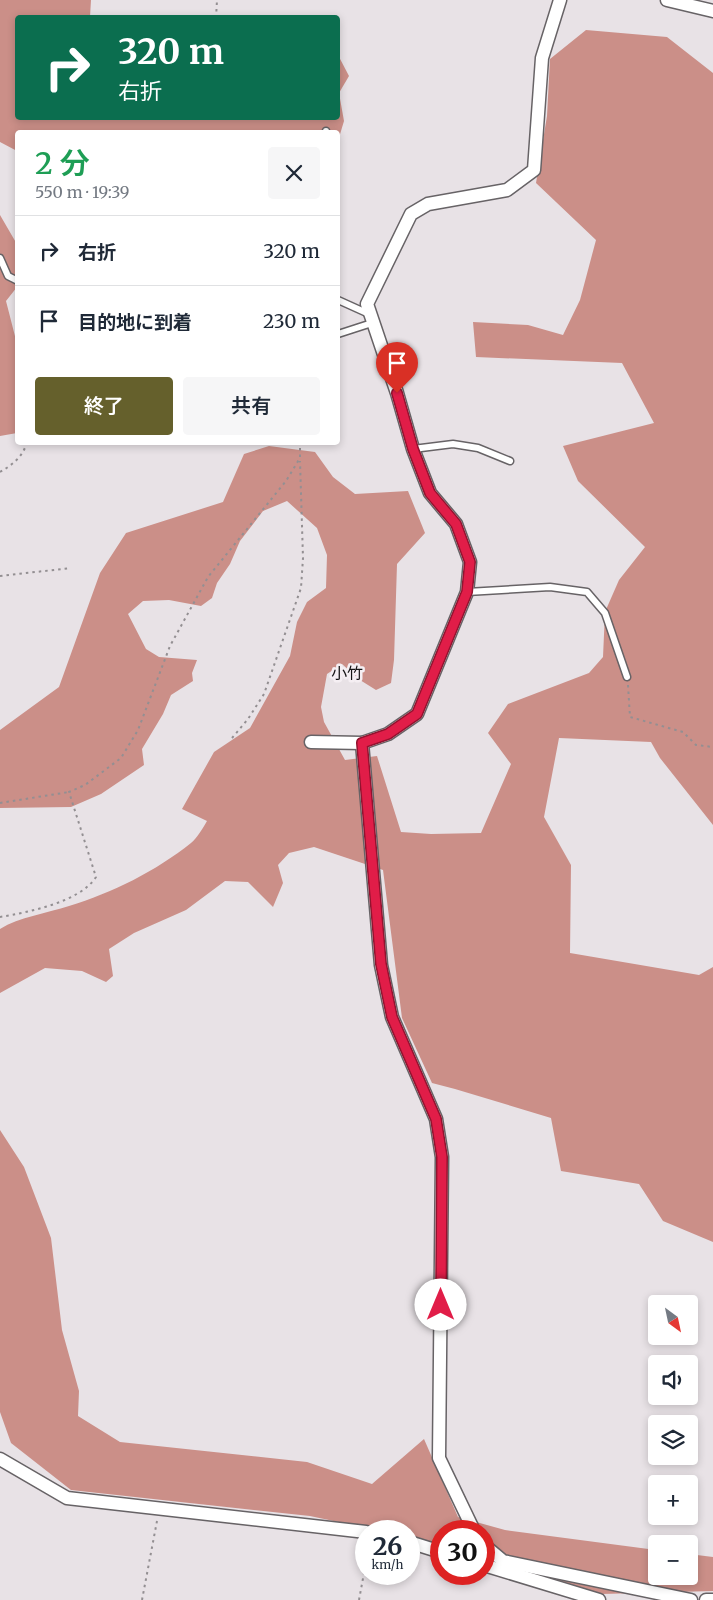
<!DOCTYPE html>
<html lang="ja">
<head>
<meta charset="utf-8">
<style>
  :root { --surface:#fff; --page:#f6f6f7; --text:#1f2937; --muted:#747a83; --line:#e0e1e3; --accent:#65602c }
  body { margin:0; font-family:Merriweather,"Noto Sans JP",serif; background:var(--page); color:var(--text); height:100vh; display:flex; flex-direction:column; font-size:19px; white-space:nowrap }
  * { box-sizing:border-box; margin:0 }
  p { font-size:16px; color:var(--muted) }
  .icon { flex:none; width:28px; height:28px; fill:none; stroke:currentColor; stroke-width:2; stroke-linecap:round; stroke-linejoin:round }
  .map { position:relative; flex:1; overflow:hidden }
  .drawer { position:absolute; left:15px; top:130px; width:325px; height:315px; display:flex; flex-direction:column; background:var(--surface); border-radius:5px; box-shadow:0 2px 8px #0003 }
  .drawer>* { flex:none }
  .guide { position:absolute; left:15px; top:15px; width:325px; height:105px; border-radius:5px; box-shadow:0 2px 8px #0003; background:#0b6e4f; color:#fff; overflow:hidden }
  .needle { width:32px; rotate:147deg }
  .tools { position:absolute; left:648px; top:1295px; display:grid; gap:10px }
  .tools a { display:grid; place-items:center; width:50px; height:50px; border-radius:5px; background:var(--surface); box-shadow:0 2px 8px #0003; font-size:25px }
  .speed { position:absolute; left:355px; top:1520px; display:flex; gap:10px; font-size:25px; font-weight:700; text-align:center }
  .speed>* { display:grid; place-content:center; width:65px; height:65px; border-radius:50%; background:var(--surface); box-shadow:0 2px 8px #0003; line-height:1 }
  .speed small { font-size:12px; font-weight:400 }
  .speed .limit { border:8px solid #d22; background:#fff; color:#111 }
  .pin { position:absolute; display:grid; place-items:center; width:42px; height:42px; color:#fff; margin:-51px -21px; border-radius:50% 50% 50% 0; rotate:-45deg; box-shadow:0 0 5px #0007 }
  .pin .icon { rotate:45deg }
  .me { position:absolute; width:55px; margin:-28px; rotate:0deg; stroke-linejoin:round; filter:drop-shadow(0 0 4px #0008) }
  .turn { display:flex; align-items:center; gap:18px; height:105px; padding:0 20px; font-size:22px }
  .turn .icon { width:65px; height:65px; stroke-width:2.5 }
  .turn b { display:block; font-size:35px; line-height:42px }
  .round { display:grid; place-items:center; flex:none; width:52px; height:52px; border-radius:5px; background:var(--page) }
  .overview { display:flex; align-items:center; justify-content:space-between; height:85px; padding:0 20px }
  h1 { font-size:30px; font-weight:600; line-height:38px; color:#1e9e55 }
  .primary-button { display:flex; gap:10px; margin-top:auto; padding:10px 20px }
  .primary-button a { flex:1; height:58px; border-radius:5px; background:var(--accent); color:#fff; font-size:20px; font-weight:600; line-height:58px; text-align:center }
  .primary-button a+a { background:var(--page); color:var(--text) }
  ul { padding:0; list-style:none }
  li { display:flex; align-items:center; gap:15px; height:70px; padding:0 20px; border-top:1px solid var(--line) }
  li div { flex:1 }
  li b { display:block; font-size:19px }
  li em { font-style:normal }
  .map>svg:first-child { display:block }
  .forest { fill:#cb8f88 }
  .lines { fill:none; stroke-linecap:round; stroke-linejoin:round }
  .lane-casing { stroke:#676366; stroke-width:9 }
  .street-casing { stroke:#676366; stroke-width:15 }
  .path { stroke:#938f92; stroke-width:2; stroke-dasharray:2.5 4; stroke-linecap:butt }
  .lane { stroke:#fff; stroke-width:6 }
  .street { stroke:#fff; stroke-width:12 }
  .route-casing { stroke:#92132f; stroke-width:12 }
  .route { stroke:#e11d48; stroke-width:9 }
  .labels { text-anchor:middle; stroke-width:5; stroke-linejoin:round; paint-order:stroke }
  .quarter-label { font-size:16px; fill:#151415; stroke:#f5eff3 }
</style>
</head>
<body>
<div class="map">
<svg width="713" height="1600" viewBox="0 0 713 1600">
  <rect width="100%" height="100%" fill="#e8e2e6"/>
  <g class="forest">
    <polygon points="0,0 91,0 90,17 18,18 18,118 338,118 338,55 349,76 339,93 344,121 338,141 338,132 249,132 239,131 238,132 18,132 17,151 0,142"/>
    <path d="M586,30L667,37L713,73V825L660,758L651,742L559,738L544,817L571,865L570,953L699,975L713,967V1242L663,1221L639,1184L561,1171L551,1118L455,1089L432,1083L402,1018L383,870L314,847L289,853L278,865L283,883L273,907L248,882L225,881L186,910L134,933L109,949L113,976L106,982L82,971L45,968L0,993V929C19,917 48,913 69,906C112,893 156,871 191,843C197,838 203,828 207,821L182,809L214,752L250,728L290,656L297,622L307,602L326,588L327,555L317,528L287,501L263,511L240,541L230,564L217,583L212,598L201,606L169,600L143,601L128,614L146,649L159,657L197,660L192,673L193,681L171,695L163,714L142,749L144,765L101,794L71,807L0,808V730L59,687L100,573L126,533L223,502L244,454L269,446L315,452L333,477L355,494L408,491L425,533L397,564L394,660L391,683L376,690L360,680L342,664L327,674L321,707L324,722L345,760L377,756L401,832L431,834L481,833L511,764L488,733L508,704L589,673L603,657L605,612L619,580L645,547L578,481L563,446L654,423L622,363L476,357L473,322L528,325L563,335L580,300L596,240L536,183L547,116L550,59Z"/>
    <polygon points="0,215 18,246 17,287 6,301 17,344 17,433 0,436"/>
    <polygon points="0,1130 24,1167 51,1238 62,1330 79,1391 78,1416 120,1442 307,1462 372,1484 424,1439 458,1517 505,1530 656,1550 656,1576 689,1576 689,1554 713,1557 713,1591 602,1594 484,1557 484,1531 441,1531 441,1544 409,1537 409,1531 381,1531 310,1516 71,1490 11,1443 0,1412"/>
  </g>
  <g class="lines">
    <defs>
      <g id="lane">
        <polyline points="326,132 326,131"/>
        <polyline points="0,258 8,276 18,281"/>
        <polyline points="338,300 369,314"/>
        <polyline points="338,334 372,323"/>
        <polyline points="413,449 453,444 478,448 510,461"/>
        <polyline points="467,592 550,587 587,592 605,613 627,677"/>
      </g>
      <g id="street">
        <polyline points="667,0 713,11"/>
        <polyline points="311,742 362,743 388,734 417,714 467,592 470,562 456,524 430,493 413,449 397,393 367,304 411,214 428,204 507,190 534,170 542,58 560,0"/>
        <polyline points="362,743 381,965 392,1017 436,1119 442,1157 439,1458 474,1531"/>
        <polyline points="0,1459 67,1498 366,1532"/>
        <polyline points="409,1542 441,1552"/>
        <polyline points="484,1545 503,1561 691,1600"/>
        <polyline points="484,1565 599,1600"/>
        <polyline points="706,1600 713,1600"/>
      </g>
    </defs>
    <use href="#lane" class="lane-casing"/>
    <use href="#street" class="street-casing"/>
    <g class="path">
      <polyline points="216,18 217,0"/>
      <path d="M0,472C12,465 23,457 27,442"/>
      <polyline points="0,576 71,568"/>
      <polyline points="628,685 630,717 683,732 696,745 713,747"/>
      <polyline points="232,738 248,719 264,694 301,588 303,558 300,461"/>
      <polyline points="0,803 69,792"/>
      <path d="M0,917C29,912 80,902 96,877L69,792L85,785L121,758L138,730L170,646L208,577L286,481L300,458V442"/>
      <polyline points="142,1600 157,1521"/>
      <polyline points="359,1600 366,1562"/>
    </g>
    <use href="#lane" class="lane"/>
    <use href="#street" class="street"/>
  </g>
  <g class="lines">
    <defs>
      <polyline id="route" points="397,393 413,449 430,493 456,524 470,562 467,592 417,714 388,734 362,743 381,964 392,1017 436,1119 442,1157 441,1305"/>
    </defs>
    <use href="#route" class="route-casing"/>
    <use href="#route" class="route"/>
  </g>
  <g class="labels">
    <g class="quarter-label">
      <text x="347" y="679">小竹</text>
    </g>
  </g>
</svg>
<div class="tools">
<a><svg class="needle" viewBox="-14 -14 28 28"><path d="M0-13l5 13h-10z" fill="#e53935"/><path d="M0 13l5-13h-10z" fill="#747a83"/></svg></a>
<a><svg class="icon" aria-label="sound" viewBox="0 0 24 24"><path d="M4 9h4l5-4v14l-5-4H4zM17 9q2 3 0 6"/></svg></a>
<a><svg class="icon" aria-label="layers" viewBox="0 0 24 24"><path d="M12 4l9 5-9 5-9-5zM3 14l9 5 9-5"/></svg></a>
<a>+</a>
<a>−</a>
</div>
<div class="speed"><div>26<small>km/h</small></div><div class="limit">30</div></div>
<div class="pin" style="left:397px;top:393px;background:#d93025"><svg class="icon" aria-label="arrive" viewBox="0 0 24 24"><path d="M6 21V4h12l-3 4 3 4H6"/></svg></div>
<svg class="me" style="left:441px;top:1305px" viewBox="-20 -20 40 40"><circle r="19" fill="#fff"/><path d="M0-13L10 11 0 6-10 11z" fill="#e11d48"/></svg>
<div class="guide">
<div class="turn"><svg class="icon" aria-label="right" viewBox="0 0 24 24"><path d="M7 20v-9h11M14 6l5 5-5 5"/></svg><div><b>320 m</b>右折</div></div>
</div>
<section class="drawer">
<div class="overview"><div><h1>2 分</h1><p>550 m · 19:39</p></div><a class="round"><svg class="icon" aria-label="close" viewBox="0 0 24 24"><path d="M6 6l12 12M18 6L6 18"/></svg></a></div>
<ul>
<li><svg class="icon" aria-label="right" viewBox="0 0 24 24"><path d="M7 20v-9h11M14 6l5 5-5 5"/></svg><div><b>右折</b></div><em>320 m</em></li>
<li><svg class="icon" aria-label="arrive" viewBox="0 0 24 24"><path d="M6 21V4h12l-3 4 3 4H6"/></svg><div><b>目的地に到着</b></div><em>230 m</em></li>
</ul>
<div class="primary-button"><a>終了</a><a>共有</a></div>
</section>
</div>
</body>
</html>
